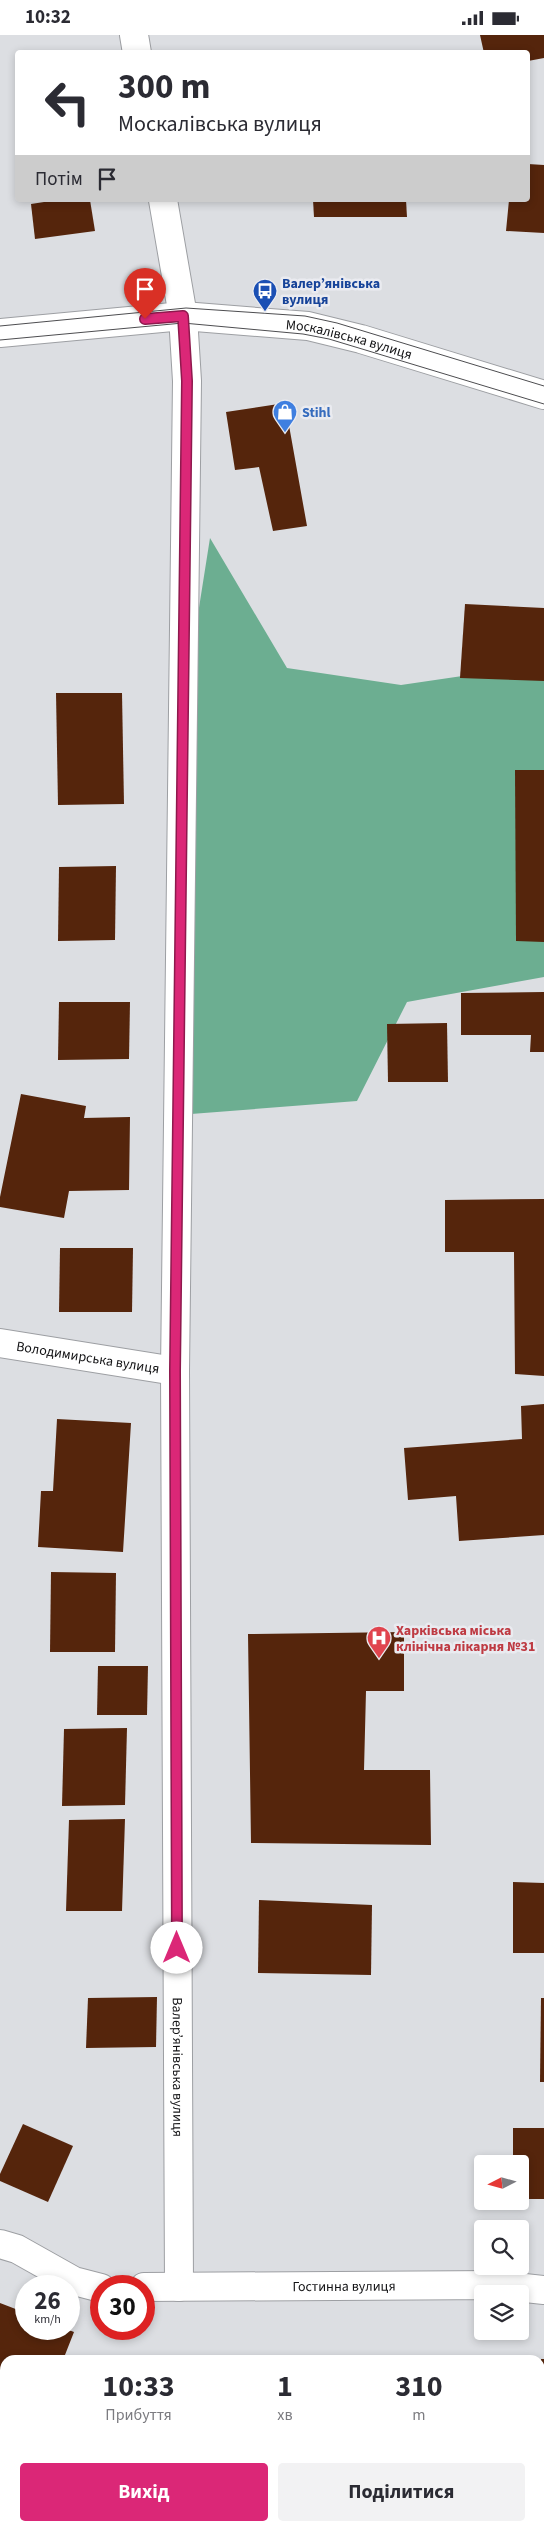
<!DOCTYPE html>
<html lang="uk">
<head>
<meta charset="utf-8">
<style>
  :root { --surface:#fff; --page:#f2f2f3; --text:#2b2b33; --muted:#7c7c81; --accent:#db2777 }
  body { margin:0; font-family:"Source Sans 3",sans-serif; background:var(--page); color:var(--text); height:100vh; display:flex; flex-direction:column; font-size:19px; white-space:nowrap }
  * { box-sizing:border-box; margin:0 }
  p { font-size:16px; color:var(--muted) }
  .icon { flex:none; width:28px; height:28px; fill:none; stroke:currentColor; stroke-width:2; stroke-linecap:round; stroke-linejoin:round }
  .map { position:relative; flex:1; overflow:hidden }
  .drawer { position:absolute; left:0px; top:2320px; width:545px; height:176px; display:flex; flex-direction:column; background:var(--surface); border-radius:15px 15px 0 0; box-shadow:0 2px 8px #0003 }
  .drawer>* { flex:none }
  .top-card { position:absolute; left:15px; top:15px; width:515px; height:152px; border-radius:5px; box-shadow:0 2px 8px #0003; background:#fff; color:var(--text); overflow:hidden }
  .needle { width:32px; rotate:264deg }
  .controls { position:absolute; left:474px; top:2120px; display:grid; gap:10px }
  .controls a { display:grid; place-items:center; width:55px; height:55px; border-radius:5px; background:var(--surface); box-shadow:0 2px 8px #0003; font-size:25px }
  .speed { position:absolute; left:15px; top:2240px; display:flex; gap:10px; font-size:25px; font-weight:700; text-align:center }
  .speed>* { display:grid; place-content:center; width:65px; height:65px; border-radius:50%; background:var(--surface); box-shadow:0 2px 8px #0003; line-height:1 }
  .speed small { font-size:12px; font-weight:400 }
  .speed .limit { border:8px solid #d22; background:#fff; color:#111 }
  .pin { position:absolute; display:grid; place-items:center; width:42px; height:42px; color:#fff; margin:-51px -21px; border-radius:50% 50% 50% 0; rotate:-45deg; box-shadow:0 0 5px #0007 }
  .pin .icon { rotate:45deg }
  .me { position:absolute; width:55px; margin:-28px; rotate:0deg; stroke-linejoin:round; filter:drop-shadow(0 0 4px #0008) }
  .turn { display:flex; align-items:center; gap:18px; height:105px; padding:0 20px; font-size:22px }
  .turn .icon { width:65px; height:65px; stroke-width:2.5 }
  .turn b { display:block; font-size:35px; line-height:42px }
  .then { display:flex; align-items:center; height:48px; padding:0 20px; background:#0003; gap:10px; font-size:19px }
  .eta { display:flex; justify-content:space-evenly; align-items:center; height:85px; text-align:center }
  .eta b { font-size:30px; font-weight:700; line-height:35px }
  .action { display:flex; gap:10px; margin-top:auto; padding:10px 20px }
  .action a { flex:1; height:58px; border-radius:5px; background:var(--accent); color:#fff; font-size:20px; font-weight:700; line-height:58px; text-align:center }
  .action a+a { background:var(--page); color:var(--text) }
  .status { display:flex; justify-content:space-between; align-items:center; height:35px; padding:0 25px; background:var(--surface); direction:ltr }
  .status svg { height:14px; fill:currentColor }
  .map>svg:first-child { display:block }
  .forest { fill:#6cae91 }
  .building { fill:#55250c }
  .lines { fill:none; stroke-linecap:round; stroke-linejoin:round }
  .minor-casing { stroke:#9d9fa3; stroke-width:30 }
  .minor { stroke:#fff; stroke-width:28 }
  .tram { stroke:#4d4d50; stroke-width:1 }
  .route-casing { stroke:#8e194d; stroke-width:12 }
  .route { stroke:#db2777; stroke-width:9 }
  .labels { text-anchor:middle; stroke-width:5; stroke-linejoin:round; paint-order:stroke }
  .transit-label { font-size:14px; font-weight:bold; fill:#164399; stroke:#eaebf0; text-anchor:start }
  .street-label { font-size:14px; fill:#131315; stroke:#eaebf0 }
  .shop-label { font-size:14px; font-weight:bold; fill:#366cbe; stroke:#eaebf0; text-anchor:start }
  .health-label { font-size:14px; font-weight:bold; fill:#be3a42; stroke:#eaebf0; text-anchor:start }
</style>
</head>
<body>
<div class="status"><b>10:32</b><svg viewBox="0 0 49 12"><path d="M0 12V9h3v3zM5 12V6h3v6zM10 12V3h3v9zM15 12V0h3v12zM26 1h20v11H26zM47 4h2v5h-2z"/></svg></div>
<div class="map">
<svg width="544" height="2496" viewBox="0 0 544 2496">
  <rect width="100%" height="100%" fill="#dcdee2"/>
  <polygon class="forest" points="210,503 287,633 401,650 544,629 544,942 407,967 357,1066 178,1080 183,674"/>
  <g class="building">
    <polygon points="480,0 544,0 544,23 528,26 528,18 484,18"/>
    <polygon points="18,66 18,79 16,79 15,67"/>
    <polygon points="528,129 544,130 544,198 506,196 509,165 528,165"/>
    <polygon points="57,165 90,165 95,196 35,204 31,169"/>
    <polygon points="313,165 406,165 407,182 314,182"/>
    <polygon points="285,368 307,491 273,496 259,432 235,435 226,377"/>
    <polygon points="465,569 544,573 544,646 460,643"/>
    <polygon points="56,658 122,658 124,769 58,770"/>
    <polygon points="515,735 544,735 544,907 516,906"/>
    <polygon points="116,831 115,905 58,906 59,832"/>
    <polygon points="544,957 544,1017 530,1017 531,1000 461,1000 461,958"/>
    <polygon points="59,967 130,967 129,1024 58,1025"/>
    <polygon points="447,988 448,1047 388,1047 387,989"/>
    <polygon points="21,1059 86,1071 84,1083 130,1082 129,1155 69,1156 64,1183 0,1172 0,1162"/>
    <polygon points="544,1164 544,1341 515,1339 514,1217 445,1217 445,1165"/>
    <polygon points="60,1213 133,1213 132,1277 59,1277"/>
    <polygon points="544,1369 544,1500 459,1506 456,1461 408,1465 404,1413 522,1404 521,1371"/>
    <polygon points="57,1384 131,1388 123,1517 38,1512 41,1456 53,1456"/>
    <polygon points="51,1537 116,1538 115,1617 50,1617"/>
    <polygon points="404,1597 404,1656 366,1656 364,1735 430,1735 431,1810 251,1808 248,1599"/>
    <polygon points="98,1631 148,1631 147,1680 97,1680"/>
    <polygon points="127,1693 125,1770 62,1771 64,1694"/>
    <polygon points="125,1784 122,1876 66,1876 69,1785"/>
    <polygon points="513,1847 544,1848 544,1918 513,1918"/>
    <polygon points="259,1865 372,1870 371,1940 258,1938"/>
    <polygon points="157,1962 156,2012 86,2013 88,1963"/>
    <polygon points="541,1963 544,1963 544,2047 540,2047"/>
    <polygon points="23,2089 73,2111 48,2167 0,2146 0,2139"/>
    <polygon points="513,2093 544,2093 544,2164 520,2164 520,2129 513,2129"/>
    <polygon points="0,2268 26,2278 26,2294 66,2294 74,2297 63,2325 5,2325 5,2347 0,2345"/>
    <polygon points="541,2324 544,2324 544,2414 540,2414"/>
    <polygon points="87,2491 140,2491 139,2496 87,2496"/>
    <polygon points="427,2491 487,2491 484,2496 425,2496"/>
  </g>
  <g class="lines">
    <defs>
      <g id="minor">
        <polyline points="134,0 137,18"/>
        <path id="s1" d="M163,165L183,281L187,346L175,1336L179,2252"/>
        <path id="s2" d="M0,298L183,281L308,291L361,304L544,360"/>
        <path id="s3" d="M0,1308L175,1336"/>
        <polyline points="0,2209 17,2214 74,2246 101,2253"/>
        <path id="s4" d="M144,2252L497,2250L544,2255"/>
      </g>
    </defs>
    <use href="#minor" class="minor-casing"/>
    <use href="#minor" class="minor"/>
    <g class="tram">
      <polyline points="0,291 186,273 305,281 337,288 544,351"/>
      <polyline points="0,305 183,288 303,299 329,304 544,369"/>
    </g>
  </g>
  <g class="lines">
    <defs>
      <polyline id="route" points="145,284 183,281 187,346 175,1336 177,1913"/>
    </defs>
    <use href="#route" class="route-casing"/>
    <use href="#route" class="route"/>
  </g>
  <defs>
    <symbol id="bus-pin" viewBox="-11 -11 22 30"><path d="M0 17L-7.5 6A9.5 9.5 0 1 1 7.5 6Z" fill="#1a4fb4" stroke="#eaebf0"/><path d="M-5-6H5V4H4V6H2V4H-2V6H-4V4H-5ZM-3.5-4V0h7V-4ZM-3.5 1.2v1.5H-2V1.2ZM2 1.2v1.5H3.5V1.2Z" fill="#fff"/></symbol>
    <symbol id="shop-pin" viewBox="-11 -11 22 30"><path d="M0 17L-7.5 6A9.5 9.5 0 1 1 7.5 6Z" fill="#3f7fe0" stroke="#eaebf0"/><path d="M-5-2.5h2.3a2.7 3.5 0 0 1 5.4 0H5L5.5 6h-11ZM-1.5-2.5h3a1.5 2.3 0 0 0-3 0Z" fill="#fff"/></symbol>
    <symbol id="hospital-pin" viewBox="-11 -11 22 30"><path d="M0 17L-7.5 6A9.5 9.5 0 1 1 7.5 6Z" fill="#e0444e" stroke="#eaebf0"/><path d="M-5-5h3v3.5h4V-5h3V5h-3V1.5h-4V5h-3Z" fill="#fff"/></symbol>
  </defs>
  <g fill-rule="evenodd">
    <use href="#bus-pin" x="251" y="242" width="28" height="38"/>
    <use href="#shop-pin" x="271" y="363" width="28" height="38"/>
    <use href="#hospital-pin" x="365" y="1589" width="28" height="38"/>
  </g>
  <g class="labels">
    <g class="transit-label">
      <text x="282" y="253">Валер’янівська<tspan x="282" dy="16">вулиця</tspan></text>
    </g>
    <g class="street-label">
      <text dy="5" stroke="none"><textPath href="#s2" startOffset="352">Москалівська вулиця</textPath></text>
      <text dy="5" stroke="none"><textPath href="#s3" startOffset="89">Володимирська вулиця</textPath></text>
      <text dy="5" stroke="none"><textPath href="#s1" startOffset="1869">Валер’янівська вулиця</textPath></text>
      <text dy="5" stroke="none"><textPath href="#s4" startOffset="200">Гостинна вулиця</textPath></text>
    </g>
    <g class="shop-label">
      <text x="302" y="382">Stihl</text>
    </g>
    <g class="health-label">
      <text x="396" y="1600">Харківська міська<tspan x="396" dy="16">клінічна лікарня №31</tspan></text>
    </g>
  </g>
</svg>
<div class="controls">
<a><svg class="needle" viewBox="-14 -14 28 28"><path d="M0-13l5 13h-10z" fill="#e53935"/><path d="M0 13l5-13h-10z" fill="#7c7c81"/></svg></a>
<a><svg class="icon" aria-label="search" viewBox="0 0 24 24"><circle cx="10" cy="10" r="6"/><path d="M15 15l6 6"/></svg></a>
<a><svg class="icon" aria-label="layers" viewBox="0 0 24 24"><path d="M12 4l9 5-9 5-9-5zM3 14l9 5 9-5"/></svg></a>
</div>
<div class="speed"><div>26<small>km/h</small></div><div class="limit">30</div></div>
<div class="pin" style="left:145px;top:284px;background:#d93025"><svg class="icon" aria-label="arrive" viewBox="0 0 24 24"><path d="M6 21V4h12l-3 4 3 4H6"/></svg></div>
<svg class="me" style="left:177px;top:1913px" viewBox="-20 -20 40 40"><circle r="19" fill="#fff"/><path d="M0-13L10 11 0 6-10 11z" fill="#db2777"/></svg>
<div class="top-card">
<div class="turn"><svg class="icon" aria-label="left" viewBox="0 0 24 24"><path d="M17 20v-9H6M10 6l-5 5 5 5"/></svg><div><b>300 m</b>Москалівська вулиця</div></div>
<div class="then">Потім<svg class="icon" aria-label="arrive" viewBox="0 0 24 24"><path d="M6 21V4h12l-3 4 3 4H6"/></svg></div>
</div>
<section class="drawer">
<div class="eta">
<div><b>10:33</b><p>Прибуття</p></div>
<div><b>1</b><p>хв</p></div>
<div><b>310</b><p>m</p></div>
</div>
<div class="action"><a>Вихід</a><a>Поділитися</a></div>
</section>
</div>
</body>
</html>
